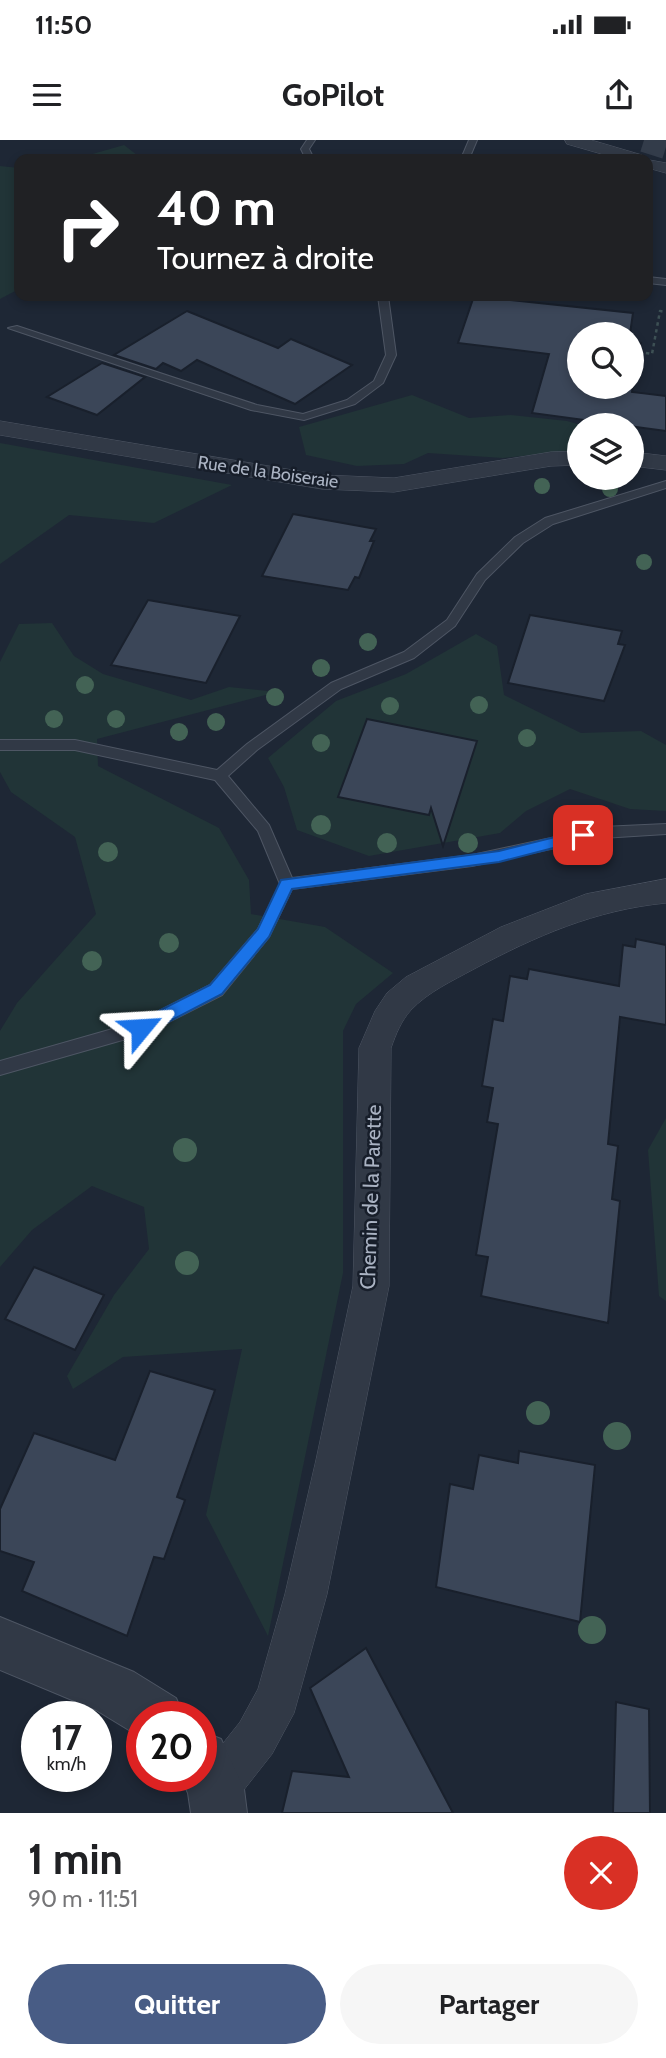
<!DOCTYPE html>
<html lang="fr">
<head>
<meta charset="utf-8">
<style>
  :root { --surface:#fff; --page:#f6f6f6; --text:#202124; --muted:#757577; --accent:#485c85 }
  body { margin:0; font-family:Cabin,sans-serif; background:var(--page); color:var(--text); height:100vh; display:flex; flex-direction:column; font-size:26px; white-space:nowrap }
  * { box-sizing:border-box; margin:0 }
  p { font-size:23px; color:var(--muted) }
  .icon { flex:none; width:38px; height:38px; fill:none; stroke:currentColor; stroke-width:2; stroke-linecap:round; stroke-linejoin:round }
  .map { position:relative; height:1673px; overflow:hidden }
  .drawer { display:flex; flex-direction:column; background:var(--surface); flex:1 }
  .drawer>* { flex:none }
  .banner { position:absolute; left:14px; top:14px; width:639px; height:147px; border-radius:14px; box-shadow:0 4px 10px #0003; background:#202124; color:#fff; overflow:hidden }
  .fabs { position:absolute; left:567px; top:182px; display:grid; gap:14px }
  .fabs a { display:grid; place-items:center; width:77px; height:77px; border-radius:50%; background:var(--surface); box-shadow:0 4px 10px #0003; font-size:35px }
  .speed { position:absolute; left:21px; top:1561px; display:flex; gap:14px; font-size:35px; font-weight:700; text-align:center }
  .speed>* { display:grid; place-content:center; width:91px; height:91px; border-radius:50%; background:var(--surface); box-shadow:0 4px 10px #0003; line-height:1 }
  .speed small { font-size:18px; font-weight:400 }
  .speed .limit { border:10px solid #d22; background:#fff; color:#111 }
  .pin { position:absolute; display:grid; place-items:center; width:60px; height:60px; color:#fff; margin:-30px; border-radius:14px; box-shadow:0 4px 10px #0006 }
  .me { position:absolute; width:77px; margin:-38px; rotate:63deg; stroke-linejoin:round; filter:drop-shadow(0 0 5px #0008) }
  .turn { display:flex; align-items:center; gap:24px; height:147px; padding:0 28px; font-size:32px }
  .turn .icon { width:91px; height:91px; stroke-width:2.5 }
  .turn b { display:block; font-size:49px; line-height:60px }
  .round { display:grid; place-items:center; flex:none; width:74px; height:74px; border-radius:37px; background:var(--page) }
  .head { display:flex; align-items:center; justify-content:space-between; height:119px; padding:0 28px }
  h1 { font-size:42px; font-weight:700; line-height:52px }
  .primary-button { display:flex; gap:14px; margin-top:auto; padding:14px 28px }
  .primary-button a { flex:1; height:80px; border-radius:42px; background:var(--accent); color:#fff; font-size:28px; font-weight:700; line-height:80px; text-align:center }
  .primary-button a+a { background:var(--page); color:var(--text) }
  .status { display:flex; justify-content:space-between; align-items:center; height:49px; padding:0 35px; background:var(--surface); direction:ltr }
  .status svg { height:19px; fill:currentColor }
  header { display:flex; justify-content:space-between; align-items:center; height:91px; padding:0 28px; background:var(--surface); font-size:32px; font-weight:700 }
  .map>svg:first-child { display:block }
  .green { fill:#213437 }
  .building { fill:#3b4658; stroke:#19202c; stroke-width:2 }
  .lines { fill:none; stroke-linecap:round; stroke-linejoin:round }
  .motorway-tunnel { stroke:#333c4a; stroke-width:24; stroke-dasharray:24 11; stroke-linecap:butt }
  .service-casing { stroke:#4e5664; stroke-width:2 }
  .minor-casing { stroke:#4e5664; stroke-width:1 }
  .tertiary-casing { stroke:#4e5664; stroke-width:2 }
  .path { stroke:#3d5054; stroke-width:2.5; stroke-dasharray:3.5 3.5; stroke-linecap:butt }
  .service { fill:#313946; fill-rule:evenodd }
  .minor { fill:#313946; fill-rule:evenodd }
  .tertiary { fill:#313946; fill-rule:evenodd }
  .tree { fill:#436355 }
  .route { fill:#1a73e8; stroke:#114b97; stroke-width:2 }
  .labels { text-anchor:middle; stroke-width:5; stroke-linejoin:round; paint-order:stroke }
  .far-street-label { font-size:18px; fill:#aab3c3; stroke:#171e2a }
  .street-label { font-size:21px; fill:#aab3c3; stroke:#171e2a }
</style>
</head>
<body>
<div class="status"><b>11:50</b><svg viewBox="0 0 49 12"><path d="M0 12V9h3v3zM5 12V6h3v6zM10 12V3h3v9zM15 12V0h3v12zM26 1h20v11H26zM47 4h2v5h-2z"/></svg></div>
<header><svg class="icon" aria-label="menu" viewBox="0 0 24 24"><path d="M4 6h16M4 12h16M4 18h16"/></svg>GoPilot<svg class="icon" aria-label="share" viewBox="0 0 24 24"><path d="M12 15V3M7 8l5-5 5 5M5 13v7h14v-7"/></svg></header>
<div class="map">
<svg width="666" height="1673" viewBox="0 0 666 1673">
  <rect width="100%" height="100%" fill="#1e2735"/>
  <g class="green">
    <polygon points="124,5 142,19 75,19"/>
    <polygon points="0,26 19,28 19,149 0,159"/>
    <polygon points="412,255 469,278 511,275 567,281 581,285 579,310 503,318 428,313 404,324 357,326 306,315 299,287"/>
    <polygon points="0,303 232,345 154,383 69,375 0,424"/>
    <polygon points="52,483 74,516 103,534 191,560 229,547 277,552 97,599 98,626 219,688 249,740 251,774 325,787 393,833 356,864 343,891 343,1133 268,1496 206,1375 242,1209 123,1217 73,1249 67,1236 114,1155 149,1109 144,1067 92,1046 32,1090 0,1127 0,891 17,863 96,774 75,697 11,652 0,632 0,522 19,484"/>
    <polygon points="476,494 497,506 504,555 581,593 641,591 666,605 666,671 630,669 570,649 526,671 500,693 369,716 297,690 284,647 268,618 336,561 406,534"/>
    <polygon points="666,978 666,1161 659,1156 648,1010"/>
  </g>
  <g class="building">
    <polygon points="474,156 633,173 630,194 579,194 579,247 632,247 632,202 641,203 632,252 666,256 666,291 532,273 549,214 458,203"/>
    <polygon points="187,171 278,208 291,199 352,225 295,264 197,220 181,231 163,223 156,229 114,215"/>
    <polygon points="102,223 145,237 97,275 47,257"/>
    <polygon points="293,374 376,389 370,401 374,401 359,438 355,437 348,450 262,436"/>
    <polygon points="148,460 240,476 206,543 111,525"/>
    <polygon points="530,475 622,491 618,504 625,505 604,561 508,543"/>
    <polygon points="367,579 477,601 443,706 431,668 429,675 338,657"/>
    <polygon points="636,799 666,805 666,885 620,877 608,1004 618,1006 612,1059 620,1061 608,1183 481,1156 488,1117 476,1115 498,984 487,982 493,948 482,946 493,879 503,881 510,836 527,839 529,829 619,846 623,805 635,807"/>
    <polygon points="34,1127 104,1155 75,1210 5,1179"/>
    <polygon points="150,1231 215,1250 177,1357 185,1360 164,1419 154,1417 127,1496 22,1451 34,1422 0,1411 0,1369 34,1293 115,1320"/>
    <polygon points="519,1311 595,1325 580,1482 436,1447 450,1344 473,1349 479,1315 518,1323"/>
    <polygon points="366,1508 453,1673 282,1673 292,1631 349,1637 310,1548"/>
    <polygon points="616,1562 649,1569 650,1673 613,1673"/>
  </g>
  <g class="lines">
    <polyline class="motorway-tunnel" points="644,0 666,7"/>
    <defs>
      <g id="service">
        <polygon points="307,0 315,0 309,9 314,19 306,19 301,9"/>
        <polygon points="469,0 477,0 469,19 461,19"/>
        <polygon points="648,137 666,139 666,145 648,143"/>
        <polygon points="378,156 388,156 396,215 383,243 355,264 304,280 251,270 8,188 17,186 257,265 303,274 347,260 374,241 386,215"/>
        <polygon points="666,341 666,348 553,384 523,403 485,440 455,486 414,518 341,549 257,610 228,636 269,685 292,738 472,715 602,687 666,684 666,694 602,698 472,726 292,749 269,797 222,855 147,893 0,935 0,921 137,882 210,845 258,789 280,744 258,691 215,640 75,610 0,610 0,600 75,600 217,630 247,604 331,543 404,512 447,480 477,434 515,397 545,378"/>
      </g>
      <g id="minor">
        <polygon points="565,0 591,0 642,15 644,19 666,23 666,33 648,28 648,19 619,19 567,4"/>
        <polygon points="0,281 322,335 394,338 551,312 579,311 579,325 551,326 394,352 322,349 0,295"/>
        <polygon points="632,312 666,316 666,330 632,326"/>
        <path d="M666,739V763C595,770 536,796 474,829C452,841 428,852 411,870C401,881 396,894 391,908L389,1146L327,1454L294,1573L272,1614L232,1665L216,1672L200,1665L193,1649L198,1636H201V1631L240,1582L258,1549L285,1454L316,1320L353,1146L359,908L375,871L387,853L406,837L501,787L586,754Z"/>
      </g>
      <g id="tertiary">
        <polygon points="0,1477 134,1532 176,1558 184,1577 142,1577 142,1598 96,1570 0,1530"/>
        <polygon points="201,1591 221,1599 244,1649 247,1673 191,1673 188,1653 180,1636 201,1636"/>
      </g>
    </defs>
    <use href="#service" class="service-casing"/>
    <use href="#minor" class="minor-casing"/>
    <use href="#tertiary" class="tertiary-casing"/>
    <polyline class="path" points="632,211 652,214 660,171 666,172"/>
    <use href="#service" class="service"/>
    <use href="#minor" class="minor"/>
    <use href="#tertiary" class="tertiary"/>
  </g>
  <g class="tree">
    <circle cx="542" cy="346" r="8"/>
    <circle cx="610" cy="349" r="8"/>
    <circle cx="644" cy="422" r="8"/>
    <circle cx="368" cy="502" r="9"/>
    <circle cx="321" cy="528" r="9"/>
    <circle cx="85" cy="545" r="9"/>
    <circle cx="275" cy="557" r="9"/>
    <circle cx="479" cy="565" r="9"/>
    <circle cx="390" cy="566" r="9"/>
    <circle cx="54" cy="579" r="9"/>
    <circle cx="116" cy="579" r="9"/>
    <circle cx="216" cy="582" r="9"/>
    <circle cx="179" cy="592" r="9"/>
    <circle cx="527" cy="598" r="9"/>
    <circle cx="321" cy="603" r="9"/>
    <circle cx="321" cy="685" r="10"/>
    <circle cx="387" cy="703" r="10"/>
    <circle cx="468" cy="703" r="10"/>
    <circle cx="108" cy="712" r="10"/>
    <circle cx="169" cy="803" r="10"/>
    <circle cx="92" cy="821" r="10"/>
    <circle cx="185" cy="1010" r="12"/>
    <circle cx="187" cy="1123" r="12"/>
    <circle cx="538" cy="1273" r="12"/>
    <circle cx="617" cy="1296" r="14"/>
    <circle cx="592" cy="1490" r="14"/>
  </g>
  <polygon class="route" points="583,690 588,692 591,695 588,699 499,722 292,749 269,797 222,854 147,893 135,893 133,888 135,883 210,845 258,789 281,740 499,711"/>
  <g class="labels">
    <g class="far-street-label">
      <text transform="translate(268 332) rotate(8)" y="6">Rue de la Boiseraie</text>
    </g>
    <g class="street-label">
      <text transform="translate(371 1057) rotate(-88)" y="7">Chemin de la Parette</text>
    </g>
  </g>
</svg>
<div class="fabs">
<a><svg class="icon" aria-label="search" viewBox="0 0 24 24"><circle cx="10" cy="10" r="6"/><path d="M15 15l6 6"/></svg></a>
<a><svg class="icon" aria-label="layers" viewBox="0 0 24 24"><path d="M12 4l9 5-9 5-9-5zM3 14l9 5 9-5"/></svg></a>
</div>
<div class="speed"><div>17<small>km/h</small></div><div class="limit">20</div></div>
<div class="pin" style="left:583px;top:695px;background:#d93025"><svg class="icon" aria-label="arrive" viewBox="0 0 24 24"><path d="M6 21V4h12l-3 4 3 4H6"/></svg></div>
<svg class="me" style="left:141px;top:888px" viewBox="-20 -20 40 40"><path d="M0-17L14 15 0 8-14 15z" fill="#1a73e8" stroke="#fff" stroke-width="4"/></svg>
<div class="banner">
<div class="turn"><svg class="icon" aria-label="right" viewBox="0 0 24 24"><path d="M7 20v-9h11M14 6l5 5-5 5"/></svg><div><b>40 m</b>Tournez à droite</div></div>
</div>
</div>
<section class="drawer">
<div class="head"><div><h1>1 min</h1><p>90 m · 11:51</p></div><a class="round" style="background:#d93025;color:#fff"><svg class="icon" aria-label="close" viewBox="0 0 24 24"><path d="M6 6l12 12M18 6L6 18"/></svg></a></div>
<div class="primary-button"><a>Quitter</a><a>Partager</a></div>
</section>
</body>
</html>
